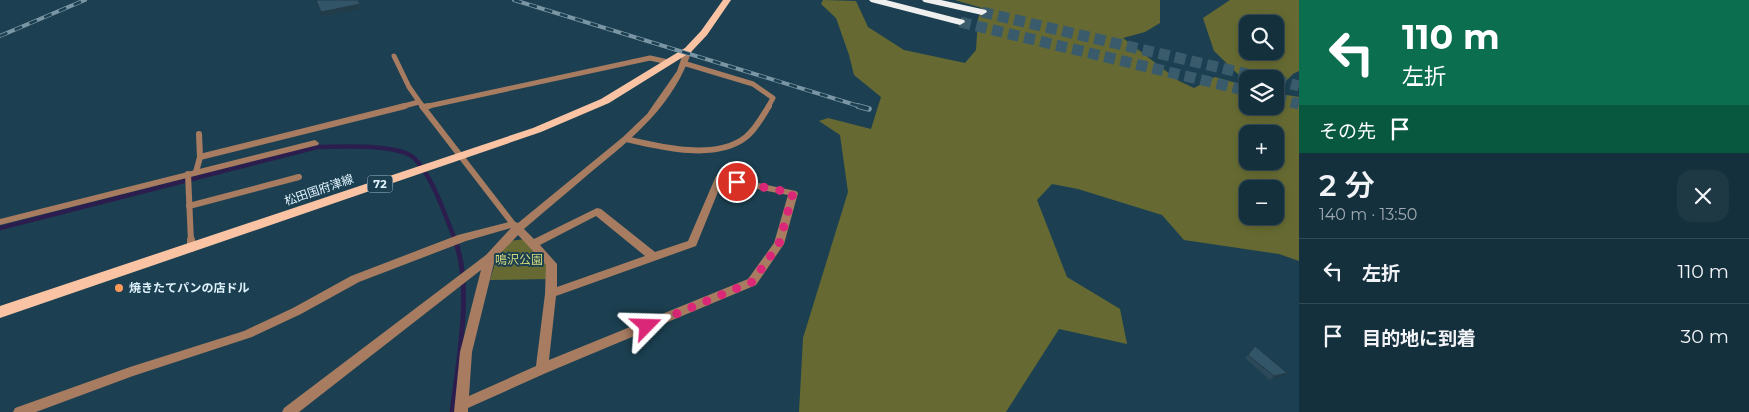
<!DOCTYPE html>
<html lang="ja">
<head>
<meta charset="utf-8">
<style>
  :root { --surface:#15303d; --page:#1e3844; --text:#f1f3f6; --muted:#9da9b0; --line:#344b57 }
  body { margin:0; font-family:Montserrat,"Noto Sans JP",sans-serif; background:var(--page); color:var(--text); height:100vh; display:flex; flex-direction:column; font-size:19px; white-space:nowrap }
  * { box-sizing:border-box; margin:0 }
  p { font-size:16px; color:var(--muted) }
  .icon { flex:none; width:28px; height:28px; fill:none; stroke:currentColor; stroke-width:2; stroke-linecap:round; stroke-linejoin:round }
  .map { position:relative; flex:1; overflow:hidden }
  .details { display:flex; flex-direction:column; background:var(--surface); width:450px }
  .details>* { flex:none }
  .hud { background:#0b6e4f; color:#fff; overflow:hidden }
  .buttons { position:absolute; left:1239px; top:15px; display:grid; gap:10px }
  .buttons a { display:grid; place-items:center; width:45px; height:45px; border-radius:10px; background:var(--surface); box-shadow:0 2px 8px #0003,0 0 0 1px var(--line); font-size:25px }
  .pin { position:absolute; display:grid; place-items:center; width:42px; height:42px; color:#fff; margin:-21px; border:2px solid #fff; border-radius:50%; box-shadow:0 1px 5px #0007 }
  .me { position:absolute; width:55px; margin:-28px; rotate:68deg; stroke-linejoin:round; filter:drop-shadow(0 0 4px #0008) }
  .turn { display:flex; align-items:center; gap:18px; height:105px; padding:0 20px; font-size:22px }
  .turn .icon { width:65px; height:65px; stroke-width:2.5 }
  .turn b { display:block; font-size:35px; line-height:42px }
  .then { display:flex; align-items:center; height:48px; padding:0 20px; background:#0003; gap:10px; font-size:19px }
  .round { display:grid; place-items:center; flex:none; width:52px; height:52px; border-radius:15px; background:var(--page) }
  .head { display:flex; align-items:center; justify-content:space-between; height:85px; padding:0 20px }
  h1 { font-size:30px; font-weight:600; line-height:38px }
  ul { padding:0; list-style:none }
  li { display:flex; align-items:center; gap:15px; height:65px; padding:0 20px; border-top:1px solid var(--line) }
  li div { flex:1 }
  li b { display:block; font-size:19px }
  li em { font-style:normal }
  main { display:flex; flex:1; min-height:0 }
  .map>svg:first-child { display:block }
  .green { fill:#666a32; fill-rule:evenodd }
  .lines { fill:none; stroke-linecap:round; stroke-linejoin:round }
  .stream-far1 { stroke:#2b1e4f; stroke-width:4.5 }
  .stream { stroke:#2b1e4f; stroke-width:5 }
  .highway-tunnel { stroke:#395b6b; stroke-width:11; stroke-dasharray:11 5.5; stroke-linecap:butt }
  .lane-far2 { stroke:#a77c61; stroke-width:5 }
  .lane-far1 { stroke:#a77c61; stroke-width:6 }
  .lane { stroke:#a77c61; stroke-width:8 }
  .street { fill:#a77c61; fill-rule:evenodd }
  .primary { fill:#fac4a4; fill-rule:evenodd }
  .highway { fill:#eeefee; fill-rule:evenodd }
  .rail-far1-casing { stroke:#7a96a4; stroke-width:4 }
  .rail-casing { stroke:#7a96a4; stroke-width:5.5 }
  .rail-far1 { stroke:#1c4051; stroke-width:2.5; stroke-dasharray:8; stroke-linecap:butt }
  .rail { stroke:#1c4051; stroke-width:4; stroke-dasharray:11; stroke-linecap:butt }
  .wall { fill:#2b4959 }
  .shaded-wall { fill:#233c49 }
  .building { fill:#325568; stroke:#233c49 }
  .route { stroke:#db2777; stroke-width:9; stroke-dasharray:0 16.2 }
  .poi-dot { fill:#ff9b5a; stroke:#1c4051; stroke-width:2 }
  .labels { text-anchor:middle; stroke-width:4; stroke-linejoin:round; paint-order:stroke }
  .shield { fill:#1c4051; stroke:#a5bdca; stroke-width:1 }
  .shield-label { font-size:11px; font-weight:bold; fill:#e0f3fe }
  .street-label { font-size:12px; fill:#e0f3fe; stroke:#1c4051 }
  .park-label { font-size:12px; fill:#d3d97c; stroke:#1c4051 }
  .poi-label { font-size:12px; font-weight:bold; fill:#e0f3fe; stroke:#1c4051; text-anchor:start }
</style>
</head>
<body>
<main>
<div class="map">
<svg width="1299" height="412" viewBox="0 0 1299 412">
  <rect width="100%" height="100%" fill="#1c4051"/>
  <g class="green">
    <path d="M823,0L856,1L868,27L904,50L965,63L976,50L978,19L982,8L955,0H1160V23L1145,32L1123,38L1179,81L1194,88L1215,77L1247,86L1248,106H1275V93L1299,97V261L1279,254L1184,240L1162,215L1078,189L1052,184L1037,200L1067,277L1120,309L1127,344L1059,329L1006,412H799L803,338L848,192L840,135L819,121L828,118L871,129L881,97L854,75L849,55L836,18L821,4ZM1248,134H1275V161H1248ZM1248,189H1275V216H1248Z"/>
    <path d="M1230,0H1299V71L1293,74L1277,90L1275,79L1247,80L1242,78L1214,51L1203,18ZM1248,24H1275V51H1248Z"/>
    <polygon points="525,239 550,265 549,279 490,280 498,254 509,241"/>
  </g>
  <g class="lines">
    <path class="stream-far1" d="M0,228L317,147C339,147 400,143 415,159C434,179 445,216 456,242"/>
    <path class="stream" d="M452,412C458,363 473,287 455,240"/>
    <g class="highway-tunnel">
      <polyline points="982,12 1268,79"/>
      <polyline points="960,22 1248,91"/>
      <polyline points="1275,80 1299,86"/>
      <polyline points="1275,98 1299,104"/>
    </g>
    <g class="lane-far2">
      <polyline points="394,56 409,87 423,107"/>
      <polyline points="683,63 753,84 773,98 768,107"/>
      <polyline points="400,107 419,102"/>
      <polyline points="424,107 650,58 668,62"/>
    </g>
    <g class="lane-far1">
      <polyline points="422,106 513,224"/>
      <polyline points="423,107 429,106"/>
      <path d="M626,139C660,147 716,161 746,137C756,129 762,117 769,106"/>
      <polyline points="200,157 405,106"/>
      <polyline points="196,172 200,157 199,134"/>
      <polyline points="188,174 191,242"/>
      <polyline points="189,206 299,177"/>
    </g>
    <polyline class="lane" points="191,240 191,248"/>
    <g class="street">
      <path d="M685,48H688L692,50C674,105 634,137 591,172C569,191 546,210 524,229L534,239L597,208L601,209L655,252L688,241L716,176L719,175L796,191L798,193L784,244L756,285L546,373L468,408V412H454L460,352L481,270L299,412H282L284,408L486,255L511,228L466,241L359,282L301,314L252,337L133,376L36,412H13L15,408L130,367L244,331L293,308L351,276L458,235L513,221L518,223L623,137L647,114L677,71ZM722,182L788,195L774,243L748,279L549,360L556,296L696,246ZM596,216L645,256L557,287V264L540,245ZM518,235L546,265L545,294L536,366L469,396L472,352L495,259Z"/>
      <polygon points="315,140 319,143 318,145 0,225 0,219"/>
    </g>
    <polygon class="primary" points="723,0 731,0 707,35 691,52 609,103 541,132 0,318 0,306 533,128 601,99 685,48 701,31"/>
    <g class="highway">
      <polygon points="869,0 886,0 964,20 965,22 960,25 871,2"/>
      <polygon points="922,0 941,0 986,10 987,12 982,15 924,2"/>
    </g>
    <defs>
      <g id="rail-far1">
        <polyline points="514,0 862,107"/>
        <polyline points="0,36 85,0"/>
      </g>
      <polyline id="rail" points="858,106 869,109"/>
    </defs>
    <use href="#rail-far1" class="rail-far1-casing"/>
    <use href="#rail" class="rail-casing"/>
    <use href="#rail-far1" class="rail-far1"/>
    <use href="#rail" class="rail"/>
  </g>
  <polygon class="wall" points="1255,346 1283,376 1270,380 1245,358"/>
  <g class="shaded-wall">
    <polygon points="360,4 361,9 322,16 321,12"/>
    <polygon points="1287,373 1283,376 1270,380 1274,376"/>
  </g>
  <g class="building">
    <polygon points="316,0 358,0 360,4 321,12"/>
    <polygon points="1255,346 1287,373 1274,376 1248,355"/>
  </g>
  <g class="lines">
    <polyline class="route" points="647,326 752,282 779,244 793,193 737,182"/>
  </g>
  <circle class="poi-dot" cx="119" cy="288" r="5"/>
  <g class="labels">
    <rect class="shield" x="367.5" y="175.5" width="25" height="17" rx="4"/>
    <g class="shield-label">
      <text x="380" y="188">72</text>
    </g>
    <g class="street-label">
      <text transform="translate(319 190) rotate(-19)" y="4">松田国府津線</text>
    </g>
    <g class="park-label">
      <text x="519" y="264">鳴沢公園</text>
    </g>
    <g class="poi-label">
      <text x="129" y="292">焼きたてパンの店ドル</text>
    </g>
  </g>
</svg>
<div class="buttons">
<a><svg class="icon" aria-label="search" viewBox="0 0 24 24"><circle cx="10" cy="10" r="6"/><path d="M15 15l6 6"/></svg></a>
<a><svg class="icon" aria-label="layers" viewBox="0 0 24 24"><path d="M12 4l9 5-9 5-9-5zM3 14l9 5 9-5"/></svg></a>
<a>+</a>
<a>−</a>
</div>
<div class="pin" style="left:737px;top:182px;background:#d93025"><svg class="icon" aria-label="arrive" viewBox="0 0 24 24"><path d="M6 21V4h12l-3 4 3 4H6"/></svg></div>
<svg class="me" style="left:647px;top:326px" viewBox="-20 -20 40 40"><path d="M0-17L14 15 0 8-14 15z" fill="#db2777" stroke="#fff" stroke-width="4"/></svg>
</div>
<section class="details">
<div class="hud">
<div class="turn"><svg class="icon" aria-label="left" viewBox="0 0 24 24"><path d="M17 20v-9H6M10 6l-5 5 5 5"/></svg><div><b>110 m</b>左折</div></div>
<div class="then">その先<svg class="icon" aria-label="arrive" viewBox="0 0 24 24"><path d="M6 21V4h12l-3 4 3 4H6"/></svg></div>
</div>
<div class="head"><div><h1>2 分</h1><p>140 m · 13:50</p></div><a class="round"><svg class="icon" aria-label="close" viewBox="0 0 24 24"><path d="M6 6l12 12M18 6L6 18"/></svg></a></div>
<ul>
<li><svg class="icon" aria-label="left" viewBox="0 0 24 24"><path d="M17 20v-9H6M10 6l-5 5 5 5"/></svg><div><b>左折</b></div><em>110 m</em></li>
<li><svg class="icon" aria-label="arrive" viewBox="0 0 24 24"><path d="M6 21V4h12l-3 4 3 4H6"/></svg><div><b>目的地に到着</b></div><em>30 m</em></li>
</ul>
</section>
</main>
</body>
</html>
